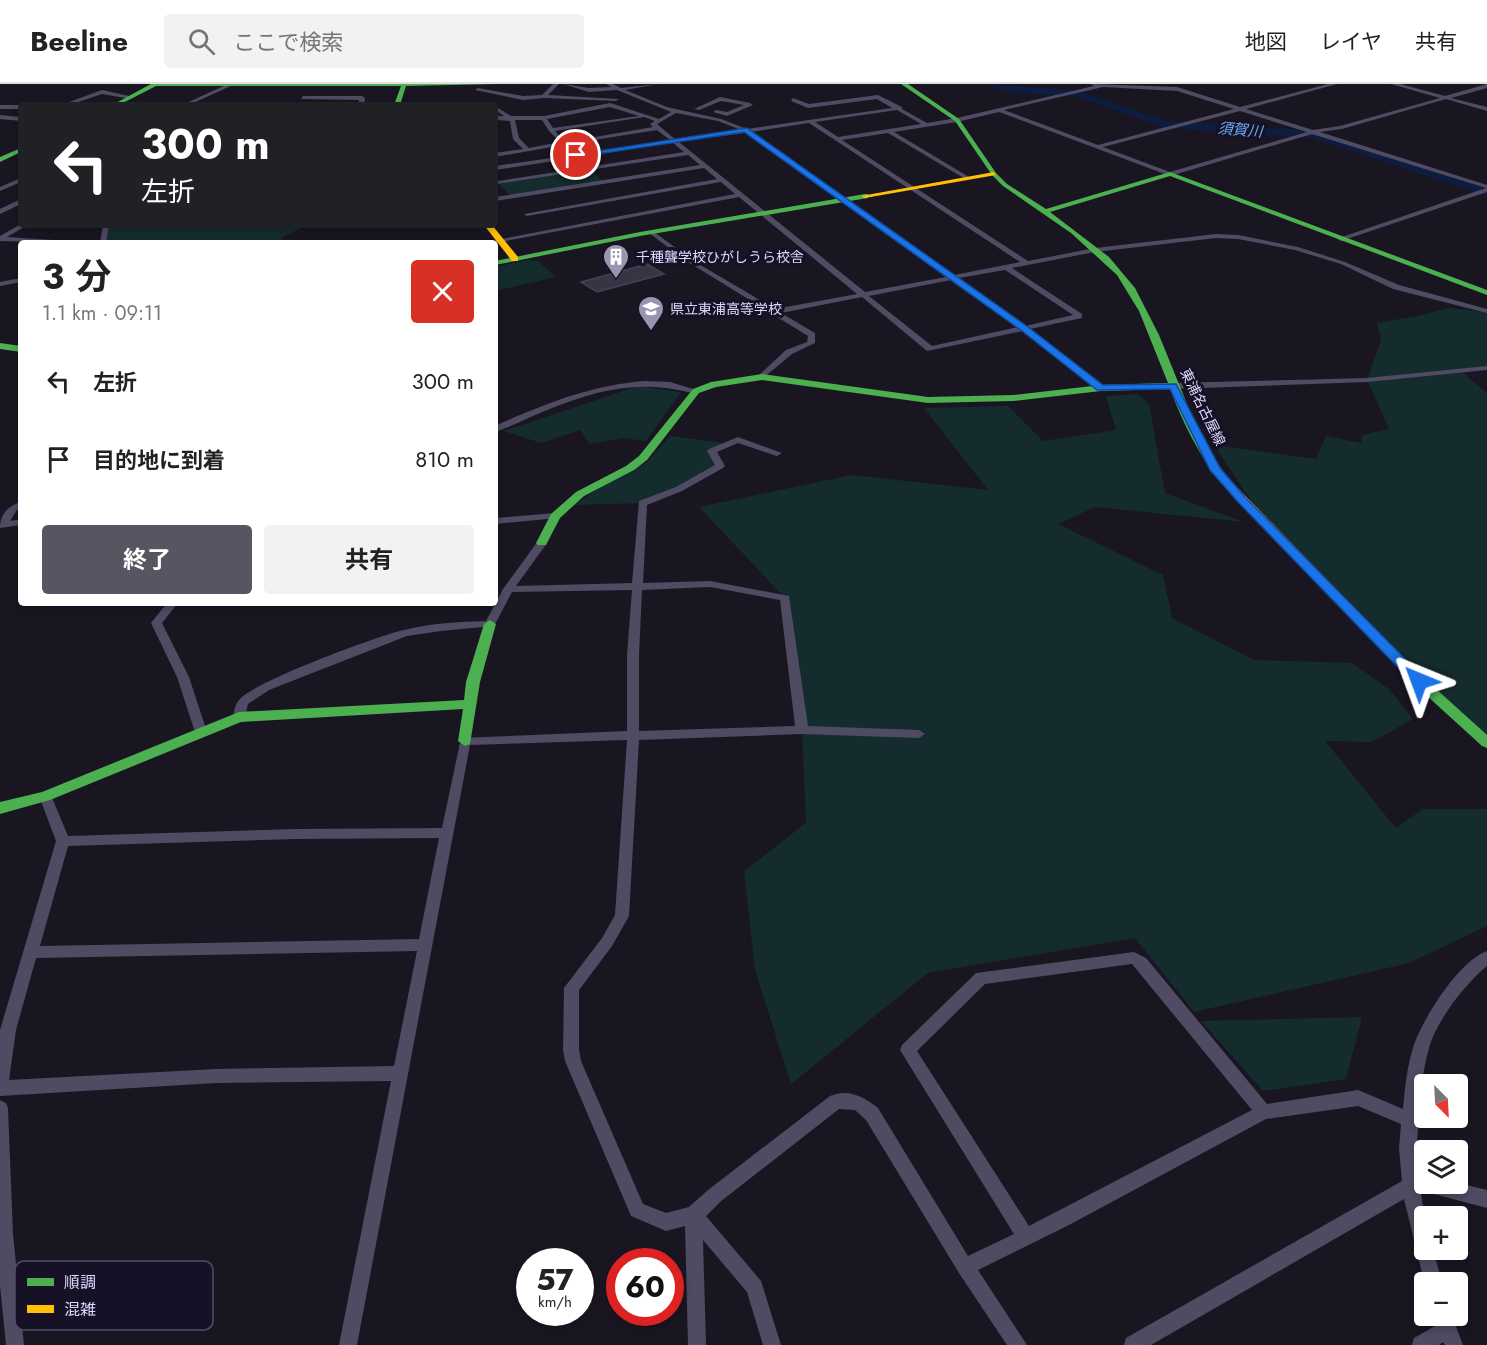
<!DOCTYPE html>
<html lang="ja">
<head>
<meta charset="utf-8">
<style>
  :root { --surface:#fff; --page:#f2f2f2; --text:#222; --muted:#767676; --line:#e0e0e0; --accent:#585562 }
  body { margin:0; font-family:Jost,"Noto Sans JP",sans-serif; background:var(--page); color:var(--text); height:100vh; display:flex; flex-direction:column; font-size:22px; white-space:nowrap }
  * { box-sizing:border-box; margin:0 }
  p { font-size:20px; color:var(--muted) }
  .icon { flex:none; width:33px; height:33px; fill:none; stroke:currentColor; stroke-width:2; stroke-linecap:round; stroke-linejoin:round }
  .map { position:relative; flex:1; overflow:hidden }
  .details { position:absolute; left:18px; top:156px; width:480px; height:366px; display:flex; flex-direction:column; background:var(--surface); border-radius:6px; box-shadow:0 3px 9px #0003 }
  .details>* { flex:none }
  .hud { position:absolute; left:18px; top:18px; width:480px; height:126px; border-radius:6px; box-shadow:0 3px 9px #0003; background:#202124; color:#fff; overflow:hidden }
  .needle { width:39px; rotate:156deg }
  .buttons { position:absolute; left:1414px; top:990px; display:grid; gap:12px }
  .buttons a { display:grid; place-items:center; width:54px; height:54px; border-radius:6px; background:var(--surface); box-shadow:0 3px 9px #0003; font-size:30px }
  .speed { position:absolute; left:516px; top:1164px; display:flex; gap:12px; font-size:30px; font-weight:700; text-align:center }
  .speed>* { display:grid; place-content:center; width:78px; height:78px; border-radius:50%; background:var(--surface); box-shadow:0 3px 9px #0003; line-height:1 }
  .speed small { font-size:15px; font-weight:400 }
  .speed .limit { border:9px solid #d22; background:#fff; color:#111 }
  .pin { position:absolute; display:grid; place-items:center; width:51px; height:51px; color:#fff; margin:-26px; border:3px solid #fff; border-radius:50%; box-shadow:0 2px 6px #0007 }
  .me { position:absolute; width:66px; margin:-33px; rotate:316deg; stroke-linejoin:round; filter:drop-shadow(0 0 4px #0008) }
  .turn { display:flex; align-items:center; gap:21px; height:126px; padding:0 24px; font-size:27px }
  .turn .icon { width:78px; height:78px; stroke-width:2.5 }
  .turn b { display:block; font-size:42px; line-height:51px }
  .round { display:grid; place-items:center; flex:none; width:63px; height:63px; border-radius:6px; background:var(--page) }
  .overview { display:flex; align-items:center; justify-content:space-between; height:102px; padding:0 24px }
  h1 { font-size:36px; font-weight:700; line-height:45px }
  .button { display:flex; gap:12px; margin-top:auto; padding:12px 24px }
  .button a { flex:1; height:69px; border-radius:6px; background:var(--accent); color:#fff; font-size:24px; font-weight:700; line-height:69px; text-align:center }
  .button a+a { background:var(--page); color:var(--text) }
  ul { padding:0; list-style:none }
  li { display:flex; align-items:center; gap:18px; height:78px; padding:0 24px }
  li div { flex:1 }
  li b { display:block; font-size:22px }
  li em { font-style:normal }
  header { display:flex; align-items:center; gap:36px; box-sizing:border-box; height:84px; padding:0 30px; background:var(--surface); border-bottom:2px solid var(--line) }
  header strong { font-size:28px }
  nav { display:flex; gap:33px; margin-inline-start:auto; font-size:21px }
  .search { width:420px; height:54px; background:var(--page); display:flex; align-items:center; gap:15px; box-sizing:border-box; padding:0 21px; border-radius:6px; color:var(--muted); font-size:22px }
  .map>svg:first-child { display:block }
  .green { fill:#152c2e }
  .lines { fill:none; stroke-linecap:round; stroke-linejoin:round }
  .river { fill:#0e1c40; fill-rule:evenodd }
  .building { fill:#383443; stroke:#464154; stroke-width:1.5 }
  .street { fill:#4e4b62; fill-rule:evenodd }
  .fast { fill:#4caf50; fill-rule:evenodd }
  .slow { fill:#ffc107; fill-rule:evenodd }
  .route { fill:#1a73e8; stroke:#114b97; stroke-width:1.5 }
  .labels { text-anchor:middle; stroke-width:6; stroke-linejoin:round; paint-order:stroke }
  .far-poi-label { font-size:14px; fill:#dfd8fd; stroke:#161126; text-anchor:start }
  .far-street-label { font-size:14px; fill:#dfd8fd; stroke:#161126 }
  .far-water-label { font-size:15px; font-style:italic; fill:#6badf7; stroke:#161126 }
  .key { fill:#161126; stroke:#524d66; stroke-width:1.5 }
  .key-label { font-size:16px; fill:#dfd8fd }
</style>
</head>
<body>
<header>
<strong>Beeline</strong>
<div class="search"><svg class="icon" aria-label="search" viewBox="0 0 24 24"><circle cx="10" cy="10" r="6"/><path d="M15 15l6 6"/></svg>ここで検索</div>
<nav><a>地図</a><a>レイヤ</a><a>共有</a></nav>
</header>
<div class="map">
<svg width="1487" height="1261" viewBox="0 0 1487 1261">
  <rect width="100%" height="100%" fill="#191621"/>
  <g class="green">
    <polygon points="590,84 603,98 512,113 498,99"/>
    <polygon points="106,141 307,141 283,153 282,159 103,159"/>
    <polygon points="528,176 538,177 556,193 495,207 495,183"/>
    <polygon points="1449,224 1487,228 1487,285 1463,288 1487,310 1487,656 1266,439 1214,361 1316,375 1326,352 1361,359 1362,351 1389,345 1367,296 1381,256 1377,239 1417,232"/>
    <polygon points="638,302 681,308 646,357 624,354 590,360 580,346 541,359 504,347"/>
    <polygon points="1138,310 1149,320 1165,409 1244,438 1095,423 1058,440 1163,491 1172,534 1254,576 1352,579 1389,605 1413,635 1372,658 1325,657 1396,744 1423,725 1487,725 1487,842 1409,879 1194,928 1135,854 928,889 791,1000 755,886 744,787 806,739 802,646 785,514 699,423 852,391 988,406 924,324 1008,322 1043,357 1116,346 1106,312"/>
    <polygon points="670,352 723,359 712,367 720,382 678,405 642,419 574,421 610,396 646,379"/>
    <polygon points="1362,933 1346,995 1263,1007 1201,937"/>
  </g>
  <g class="lines">
    <polygon class="river" points="984,0 1075,6 1167,37 1313,47 1487,104 1487,112 1312,54 1166,44 1074,12 1012,9"/>
  </g>
  <polygon class="building" points="647,180 664,190 597,208 581,198"/>
  <g class="lines">
    <g class="street">
      <polygon points="228,0 235,0 189,21 182,21"/>
      <polygon points="553,0 559,0 548,11 619,15 616,17 544,14 523,16 475,6 478,4 523,12 542,11"/>
      <path d="M563,0L589,4L611,3L606,0H613L621,4L658,0L625,6L667,23L721,35L747,45L892,24L877,15L808,24L791,17L793,14L809,20L878,11L902,23V25L927,39L957,34L1094,2L1091,0L1177,3L1240,23L1328,0H1337L1246,25L1313,46L1340,42L1440,14L1391,0H1400L1445,12L1487,0V4L1451,14L1487,23V27L1446,15L1342,45L1320,48L1487,101V108L1341,157L1338,155L1339,154L1486,104L1312,50L1170,92L999,28L957,38L894,48L969,93L967,96L888,49L842,56L1028,177L1095,164L1216,150L1238,151L1298,163L1345,178L1399,201L1487,225V229L1393,205L1341,180L1295,166L1238,155L1216,154L1095,168L1012,184L1082,230V234L1030,245L1104,302V306H1098L1023,247L927,267L862,213L781,229L815,249V259L792,270L762,295L758,293L759,291L786,266L807,258L808,252L688,178L649,149V147H653L692,176L775,225L857,210L739,113L495,159H481L735,110L721,98L527,132L524,130L717,95L704,84L495,117V113L700,81L688,71L496,100L498,97L684,68L673,59L495,86V82L572,71L563,61L495,73V69L523,65L513,55L510,37L495,36V32H504L495,26V22L511,32H544L610,19L659,35L671,28L617,6L589,8ZM1103,3L1177,7L1234,25L1098,61L1004,26ZM610,23L639,32L553,44L547,35ZM897,26L921,40L838,53L815,38ZM1240,27L1307,48L1170,88L1103,63ZM676,29L718,37L741,46L676,56L657,40ZM644,33L655,37L650,40L653,43L566,58L555,47ZM515,36H542L549,47L560,58L529,64L519,54ZM809,39L1020,178L954,191L751,48ZM657,46L670,56L578,70L569,60ZM745,49L946,193L865,208L679,58ZM1005,186L1073,231L1025,242L959,194ZM951,196L1018,243L932,262L869,212Z"/>
      <polygon points="102,6 134,13 131,15 102,10 69,21 61,21"/>
      <polygon points="303,12 362,12 365,14 364,21 358,21 359,16 301,15"/>
      <polygon points="720,13 750,19 753,21 727,32 713,28 716,26 727,28 744,21 721,17 699,26 694,25"/>
      <rect x="0" y="21" width="21" height="4"/>
      <polygon points="0,31 21,33 21,37 0,35"/>
      <polygon points="21,94 21,98 0,107 0,103"/>
      <polygon points="21,115 21,120 0,130 0,125"/>
      <polygon points="21,140 28,141 7,153 68,157 71,159 0,157 0,152"/>
      <polygon points="103,141 109,141 106,159 100,159"/>
      <polygon points="21,194 21,198 0,202 0,198"/>
      <polygon points="1487,282 1487,286 1367,298 1173,305 1169,302 1173,299 1367,294"/>
      <path d="M645,297L670,298L700,307L696,310C639,295 600,305 547,326C529,333 513,342 495,348V342C544,320 591,301 645,297Z"/>
      <path d="M738,353L782,369L777,372L738,359L717,368L725,382L723,384L682,407L647,421L643,499L710,497L789,512L808,642L919,646L925,650L919,654L802,650L639,656L629,832L612,862L579,906V966L581,977L643,1120L666,1129L689,1123L708,1106L830,1012C849,1004 864,1013 878,1024L968,1172L1014,1150L900,966L902,961L976,889L1134,868L1146,874L1267,1020L1358,1006L1403,1025C1405,1004 1407,981 1414,961C1423,934 1460,876 1487,867V882C1465,900 1437,936 1429,964C1422,988 1421,1012 1419,1036C1417,1058 1413,1079 1422,1100L1425,1094V1100L1458,1099L1487,1106V1124L1430,1109L1424,1106L1422,1100L1420,1104L1425,1134V1166H1433L1442,1198H1425V1201L1404,1115L1151,1261H1124L1126,1254L1402,1097L1399,1065L1401,1040L1358,1022L1266,1035L1069,1141L978,1186L1027,1261H1007L959,1189L866,1036L855,1026L839,1025L720,1118L706,1132L761,1197L781,1261H763L747,1208L703,1156L706,1261H688L685,1142L666,1147L631,1132L565,977L563,966L564,904L602,854L615,831L627,656L470,661L357,1261H339L391,997L216,999L0,1012V946L56,757L39,712L40,709H50L68,752L296,745L442,744L461,654L627,647V571L632,506L512,508L494,542L441,547L407,552L269,606L248,620L245,633L239,637L233,633C234,628 235,620 239,616C253,598 377,552 404,546C431,539 459,538 486,537L503,505L538,457H546L547,459L516,502L632,499L639,417L676,403L715,381L707,367L709,365ZM710,503L780,516L795,642L639,647V571L642,506ZM439,754L419,855L40,862L68,762L296,755ZM417,867L394,982L216,985L9,996L16,946L36,874ZM1132,880L1252,1026L1029,1142L917,967L985,900Z"/>
      <path d="M21,418V424L17,426L10,437L21,435V441L0,444C0,430 8,422 21,418Z"/>
      <polygon points="555,429 560,432 558,434 495,440 495,434"/>
      <polygon points="167,519 178,519 162,539 189,593 207,648 201,652 195,648 177,593 151,539"/>
      <polygon points="0,1016 6,1019 8,1024 13,1150 24,1261 6,1261 0,1202"/>
      <polygon points="1434,1232 1452,1232 1463,1261 1445,1261 1443,1258 1439,1261 1412,1261 1414,1254 1437,1241"/>
    </g>
    <g class="fast">
      <polygon points="151,0 498,0 406,2 400,21 394,21 401,2 156,2 119,21 112,21"/>
      <path d="M901,0H908L959,35L996,89L1007,100L1046,125L1170,88L1487,206V211L1170,92L1050,128L1109,173L1135,204L1159,251L1200,352L1229,396L1228,398H1220C1198,369 1183,339 1170,305L1101,307L1013,317L928,319L762,296L716,303L699,309L647,376L634,386L584,412L560,434L546,461H538L536,459L551,430L576,408L626,382L639,372L693,305L711,298L762,290L928,313L1013,311L1101,301L1168,299L1139,227L1117,191L1071,149L1003,102L992,91L955,37Z"/>
      <polygon points="21,64 21,68 0,78 0,73"/>
      <polygon points="865,110 868,110 868,114 640,152 495,181 495,177 640,148"/>
      <polygon points="0,259 21,262 21,268 0,265"/>
      <polygon points="490,536 496,540 480,598 470,660 465,662 458,657 463,625 241,638 50,716 0,730 0,718 42,708 239,628 464,616 466,598 484,540"/>
      <polygon points="1375,548 1379,549 1424,594 1487,651 1487,664 1482,662 1414,600 1371,555 1369,552"/>
    </g>
    <g class="slow">
      <polygon points="994,88 996,91 865,114 861,112"/>
      <polygon points="484,141 492,141 518,173 518,177 512,177"/>
      <polygon points="1224,393 1228,394 1379,549 1381,552 1379,555 1371,555 1220,398 1220,394"/>
    </g>
  </g>
  <polygon class="route" points="747,44 1028,243 1103,301 1176,300 1220,384 1245,413 1424,594 1426,597 1424,600 1414,600 1238,418 1210,386 1170,305 1097,306 1022,247 744,48 576,73 573,71"/>
  <defs>
    <symbol id="building-pin" viewBox="-11 -11 22 30"><path d="M0 17L-7.5 6A9.5 9.5 0 1 1 7.5 6Z" fill="#9a94b0" stroke="#161126"/><path d="M-4-6H4V6H1V3H-1V6H-4ZM-2.5-4.3h1.7v1.8h-1.7ZM.8-4.3h1.7v1.8H.8ZM-2.5-1h1.7V.8h-1.7ZM.8-1h1.7V.8H.8Z" fill="#fff"/></symbol>
    <symbol id="school-pin" viewBox="-11 -11 22 30"><path d="M0 17L-7.5 6A9.5 9.5 0 1 1 7.5 6Z" fill="#9a94b0" stroke="#161126"/><path d="M0-5L7-2L0 1L-7-2ZM-4 1L0 2.5L4 1V4Q0 6-4 4Z" fill="#fff"/></symbol>
  </defs>
  <g fill-rule="evenodd">
    <use href="#building-pin" x="601" y="158" width="30" height="40"/>
    <use href="#school-pin" x="636" y="210" width="30" height="40"/>
  </g>
  <g class="labels">
    <g class="far-poi-label">
      <text x="636" y="178">千種聾学校ひがしうら校舎</text>
      <text x="670" y="230">県立東浦高等学校</text>
    </g>
    <g class="far-street-label">
      <text transform="translate(1203 323) rotate(64)" y="5">東浦名古屋線</text>
    </g>
    <g class="far-water-label">
      <text transform="translate(1240 46) rotate(5)" y="5">須賀川</text>
    </g>
  </g>
  <rect x="15" y="1177" width="198" height="69" rx="9" class="key"/>
  <rect x="27" y="1194" width="27" height="8" fill="#4caf50"/>
  <rect x="27" y="1221" width="27" height="8" fill="#ffc107"/>
  <g class="key-label">
    <text x="64" y="1204">順調</text>
    <text x="64" y="1231">混雑</text>
  </g>
</svg>
<div class="buttons">
<a><svg class="needle" viewBox="-14 -14 28 28"><path d="M0-13l5 13h-10z" fill="#e53935"/><path d="M0 13l5-13h-10z" fill="#767676"/></svg></a>
<a><svg class="icon" aria-label="layers" viewBox="0 0 24 24"><path d="M12 4l9 5-9 5-9-5zM3 14l9 5 9-5"/></svg></a>
<a>+</a>
<a>−</a>
</div>
<div class="speed"><div>57<small>km/h</small></div><div class="limit">60</div></div>
<div class="pin" style="left:576px;top:71px;background:#d93025"><svg class="icon" aria-label="arrive" viewBox="0 0 24 24"><path d="M6 21V4h12l-3 4 3 4H6"/></svg></div>
<svg class="me" style="left:1419px;top:597px" viewBox="-20 -20 40 40"><path d="M0-17L14 15 0 8-14 15z" fill="#1a73e8" stroke="#fff" stroke-width="4"/></svg>
<div class="hud">
<div class="turn"><svg class="icon" aria-label="left" viewBox="0 0 24 24"><path d="M17 20v-9H6M10 6l-5 5 5 5"/></svg><div><b>300 m</b>左折</div></div>
</div>
<section class="details">
<div class="overview"><div><h1>3 分</h1><p>1.1 km · 09:11</p></div><a class="round" style="background:#d93025;color:#fff"><svg class="icon" aria-label="close" viewBox="0 0 24 24"><path d="M6 6l12 12M18 6L6 18"/></svg></a></div>
<ul>
<li><svg class="icon" aria-label="left" viewBox="0 0 24 24"><path d="M17 20v-9H6M10 6l-5 5 5 5"/></svg><div><b>左折</b></div><em>300 m</em></li>
<li><svg class="icon" aria-label="arrive" viewBox="0 0 24 24"><path d="M6 21V4h12l-3 4 3 4H6"/></svg><div><b>目的地に到着</b></div><em>810 m</em></li>
</ul>
<div class="button"><a>終了</a><a>共有</a></div>
</section>
</div>
</body>
</html>
